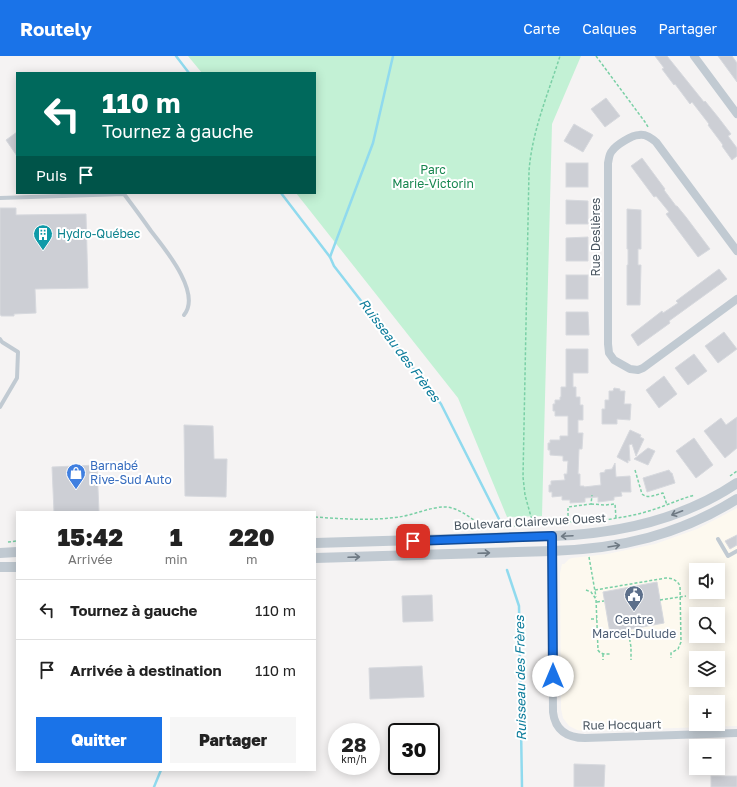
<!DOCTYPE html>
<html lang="fr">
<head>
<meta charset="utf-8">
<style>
  :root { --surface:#fff; --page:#f6f6f6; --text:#222; --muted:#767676; --line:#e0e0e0; --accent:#1a73e8 }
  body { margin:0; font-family:"Golos Text",sans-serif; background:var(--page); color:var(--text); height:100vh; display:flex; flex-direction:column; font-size:15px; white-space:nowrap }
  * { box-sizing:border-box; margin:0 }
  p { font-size:13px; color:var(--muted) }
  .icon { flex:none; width:22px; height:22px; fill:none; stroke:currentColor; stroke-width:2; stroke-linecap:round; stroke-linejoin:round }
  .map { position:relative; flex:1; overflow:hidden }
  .sheet { position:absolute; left:16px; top:455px; width:300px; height:260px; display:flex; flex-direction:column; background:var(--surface); border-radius:0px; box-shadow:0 2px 10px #0003 }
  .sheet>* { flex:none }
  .top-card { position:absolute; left:16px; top:16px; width:300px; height:122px; border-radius:0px; box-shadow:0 2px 10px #0003; background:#00695c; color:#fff; overflow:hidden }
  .tools { position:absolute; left:689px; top:507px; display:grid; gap:8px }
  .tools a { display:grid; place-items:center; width:36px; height:36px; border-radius:0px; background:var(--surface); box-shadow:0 2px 10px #0003; font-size:20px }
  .speed { position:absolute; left:328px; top:667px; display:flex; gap:8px; font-size:20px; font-weight:700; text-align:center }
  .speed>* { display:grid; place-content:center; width:52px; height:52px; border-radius:50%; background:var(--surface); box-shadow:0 2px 10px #0003; line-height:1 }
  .speed small { font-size:10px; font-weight:400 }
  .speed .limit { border:2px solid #111; border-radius:6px; background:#fff; color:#111 }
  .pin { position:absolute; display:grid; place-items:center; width:34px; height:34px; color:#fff; margin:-17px; border-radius:8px; box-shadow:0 2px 6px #0006 }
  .me { position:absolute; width:44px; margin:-22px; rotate:0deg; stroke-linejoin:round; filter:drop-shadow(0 0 3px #0008) }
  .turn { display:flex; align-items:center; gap:14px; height:84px; padding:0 20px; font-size:18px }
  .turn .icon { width:52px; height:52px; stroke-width:2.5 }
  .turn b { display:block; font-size:28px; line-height:34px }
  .then { display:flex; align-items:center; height:38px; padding:0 20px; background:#0003; gap:8px; font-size:15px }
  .eta { display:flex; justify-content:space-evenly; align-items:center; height:68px; text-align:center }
  .eta b { font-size:24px; font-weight:800; line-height:28px }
  .button { display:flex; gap:8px; margin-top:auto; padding:8px 20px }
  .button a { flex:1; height:46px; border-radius:0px; background:var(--accent); color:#fff; font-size:16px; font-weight:800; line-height:46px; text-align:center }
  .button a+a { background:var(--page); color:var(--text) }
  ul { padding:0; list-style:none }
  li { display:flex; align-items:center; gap:12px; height:60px; padding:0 20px; border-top:1px solid var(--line) }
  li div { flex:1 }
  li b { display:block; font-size:15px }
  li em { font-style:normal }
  header { display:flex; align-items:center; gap:24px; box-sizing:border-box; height:56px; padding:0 20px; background:var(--accent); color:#fff }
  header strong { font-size:19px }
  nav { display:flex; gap:22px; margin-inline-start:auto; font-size:14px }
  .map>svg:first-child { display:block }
  .commercial { fill:#fdf9ef; fill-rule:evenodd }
  .green { fill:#c3f1d5 }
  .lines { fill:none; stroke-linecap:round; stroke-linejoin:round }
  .stream { stroke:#90daee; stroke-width:2.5 }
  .building { fill:#cdcfd5; stroke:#d7d9de }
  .path { stroke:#7ad0a6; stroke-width:1.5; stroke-dasharray:3 2; stroke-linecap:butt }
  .service { stroke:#c1cad2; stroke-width:4 }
  .minor { stroke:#c1cad2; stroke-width:8 }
  .tertiary { stroke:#c1cad2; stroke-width:10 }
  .oneway { stroke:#6e7983 }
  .route-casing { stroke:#114b97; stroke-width:10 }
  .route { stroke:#1a73e8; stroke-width:7 }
  .labels { text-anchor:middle; stroke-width:4; stroke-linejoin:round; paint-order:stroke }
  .park-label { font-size:12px; fill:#17864f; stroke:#fff }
  .culture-label { font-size:12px; fill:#0d838f; stroke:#fff; text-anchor:start }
  .street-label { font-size:12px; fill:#4a5661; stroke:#fff }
  .shop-label { font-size:12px; fill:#366cbe; stroke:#fff; text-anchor:start }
  .service-label { font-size:12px; fill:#4e5e75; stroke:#fff }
  .water-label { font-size:13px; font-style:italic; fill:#0c7c9b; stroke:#fff }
</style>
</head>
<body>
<header>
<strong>Routely</strong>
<nav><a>Carte</a><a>Calques</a><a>Partager</a></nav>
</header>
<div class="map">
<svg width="737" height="731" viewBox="0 0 737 731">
  <rect width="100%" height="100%" fill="#f5f3f3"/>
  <path class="commercial" d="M737,452V670L583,675L577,674L569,670L563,662L561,653L560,517L562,508H564L569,503L572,502L607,498L655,488L697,473L720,461ZM696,514H718V536H696ZM696,558H718V580H696ZM696,602H718V624H696ZM696,646H718V668H696Z"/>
  <polygon class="green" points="188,0 581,0 552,68 542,460 507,461 458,342 296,137 315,137 315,17 202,17"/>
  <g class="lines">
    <g class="stream">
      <polyline points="176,0 189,17"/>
      <polyline points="281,137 330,201 334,210 441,348 499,463"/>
      <polyline points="330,201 373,87 393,0"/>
      <polyline points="507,514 519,550 522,731"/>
      <polyline points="154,731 161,714"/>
    </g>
  </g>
  <g class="building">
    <polygon points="655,0 667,0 704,46 705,45 718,61 731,78 728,80 737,92 737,100 732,104 722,90 723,89 708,69 709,68 692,46 690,48 675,28 674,29 662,13 664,12"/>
    <polygon points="718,0 732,0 737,7 737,26"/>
    <polygon points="606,42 620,60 605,71 591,53"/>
    <polygon points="574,68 593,79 583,96 564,85"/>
    <polygon points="17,76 17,100 6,84"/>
    <polygon points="642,102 665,133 664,134 676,150 677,150 686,161 710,193 698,201 666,158 669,156 656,140 654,141 631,110"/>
    <rect x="566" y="107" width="22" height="24"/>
    <polygon points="566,144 588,145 588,168 566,168"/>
    <polygon points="0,152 16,152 16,159 86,158 88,232 35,233 36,257 14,258 14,260 1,260 1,259 0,259"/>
    <polygon points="627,153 641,154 641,193 638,193 638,209 641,209 640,249 627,249 627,209 628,209 628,193 627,193"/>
    <polygon points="588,181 588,205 566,205 566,182"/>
    <polygon points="719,213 727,223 669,265 670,267 638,290 631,279 662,255 663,257 678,247 676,245"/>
    <rect x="566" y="219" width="22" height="24"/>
    <polygon points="566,256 588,256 589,279 566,279"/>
    <polygon points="724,276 737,293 718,307 705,290"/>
    <polygon points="566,293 588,293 588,317 573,317 573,331 576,331 576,341 580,341 580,349 583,349 583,364 578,364 578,377 583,377 582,393 579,393 578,418 580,418 580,430 584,430 584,431 601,429 600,417 605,416 605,414 612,413 615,407 616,421 630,420 631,436 621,436 622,440 614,441 614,444 598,446 598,441 585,442 585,446 570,447 570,444 562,444 562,440 552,441 552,436 549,436 549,429 551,429 551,425 565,424 564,418 567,418 568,405 563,405 563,400 550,399 550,394 548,394 548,387 550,387 550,384 560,384 560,380 568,380 568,360 555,360 555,355 553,355 553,348 555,348 555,344 560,344 560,341 561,341 561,331 566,331"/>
    <polygon points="694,298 707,315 688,329 675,312"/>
    <polygon points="664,320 677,338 659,352 646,334"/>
    <polygon points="614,332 620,333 620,335 625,335 624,348 631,348 630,364 617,363 617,368 602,368 602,353 605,353 605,344 609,344 609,335 613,335"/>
    <polygon points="737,361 737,392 725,402 704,375 721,362 726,369"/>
    <polygon points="184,369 213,370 214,403 227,403 226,441 185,440"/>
    <polygon points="630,374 641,379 640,381 644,383 636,400 632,388 629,389 630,405 628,404 628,407 617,401"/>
    <polygon points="694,382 713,409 696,422 676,395"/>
    <polygon points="648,392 655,395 648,409 634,403"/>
    <polygon points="97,409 99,456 54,456 52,411"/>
    <polygon points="669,414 671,417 672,417 675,427 647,436 643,422"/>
    <polygon points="737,479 737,489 730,493 725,485"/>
    <polygon points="657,526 664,567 610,577 603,536"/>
    <polygon points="432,539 433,565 403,566 402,540"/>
    <polygon points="422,610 424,641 370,643 369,612"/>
    <polygon points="574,708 605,709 604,731 574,731"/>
    <rect x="711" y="720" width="26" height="11"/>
  </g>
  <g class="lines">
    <g class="path">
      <polyline points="596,0 645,66 648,71"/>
      <path d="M635,414L642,438C648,443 655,439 663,437L667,449"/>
      <polyline points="730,420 737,415"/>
      <polyline points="591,448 605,449 615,448 616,462"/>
      <path d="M315,461C343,463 371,465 399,461C413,459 431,451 444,451C464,451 474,470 493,471C509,472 523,468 538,467C565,465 591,467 617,462C632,460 647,456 661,451C672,447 683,442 695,439"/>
      <polyline points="568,465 568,451 591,448 592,439"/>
      <path d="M533,468L525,439L523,421L529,115C532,75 548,38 560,0"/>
      <polyline points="8,486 17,485"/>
      <polyline points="589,501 596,541"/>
      <path d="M586,534L591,536L596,543L598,594C601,599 606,598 611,598"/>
      <path d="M595,534L666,522C672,522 677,524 680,530L681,586L678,593L671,597V602"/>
      <polyline points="660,544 686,540"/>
      <polyline points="597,546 604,545"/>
      <polyline points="591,563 597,563"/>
      <polyline points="628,573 631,591 631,604"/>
      <polyline points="618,575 618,579 635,576"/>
      <polyline points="603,598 603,604"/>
    </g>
    <g class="service">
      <path d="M0,142L124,138C133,150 142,162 151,175C165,193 202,237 184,259"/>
      <polyline points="0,283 2,286 18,296 17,322 0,351"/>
      <polyline points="718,483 728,500 737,495"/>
    </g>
    <g class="minor">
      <polyline points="694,0 737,58"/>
      <path d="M737,195L656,86C651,82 646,78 639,79C632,79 616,89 612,95C609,98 609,103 608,107V288L609,297L614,304L630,313L638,314L643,312L737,243"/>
      <path d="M552,480L553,656C555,674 567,682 585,682L737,677"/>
    </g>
    <g class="tertiary">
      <path d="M315,487L552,480C617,478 682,464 737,427"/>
      <polyline points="0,497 17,496"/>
      <path d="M315,502L552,495C620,493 679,479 737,443"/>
      <polyline points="0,511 17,511"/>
    </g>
  </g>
  <defs><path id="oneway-shaft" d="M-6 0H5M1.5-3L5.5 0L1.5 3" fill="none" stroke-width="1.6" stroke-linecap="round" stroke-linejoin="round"/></defs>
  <g class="oneway">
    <use href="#oneway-shaft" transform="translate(677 457) rotate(159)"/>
    <use href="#oneway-shaft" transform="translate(567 480) rotate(177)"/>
    <use href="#oneway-shaft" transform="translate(614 490) rotate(-9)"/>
    <use href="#oneway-shaft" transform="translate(484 497) rotate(-2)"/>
    <use href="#oneway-shaft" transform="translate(354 501) rotate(-2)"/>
  </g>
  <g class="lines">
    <defs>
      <polyline id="route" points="413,485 552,480 553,620"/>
    </defs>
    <use href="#route" class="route-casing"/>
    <use href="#route" class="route"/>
  </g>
  <defs>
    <symbol id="building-pin" viewBox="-11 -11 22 30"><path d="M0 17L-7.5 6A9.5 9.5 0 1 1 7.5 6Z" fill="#0f9aa8" stroke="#fff"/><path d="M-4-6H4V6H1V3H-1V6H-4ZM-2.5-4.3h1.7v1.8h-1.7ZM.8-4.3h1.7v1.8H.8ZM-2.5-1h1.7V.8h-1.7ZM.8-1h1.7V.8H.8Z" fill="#fff"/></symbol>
    <symbol id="shop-pin" viewBox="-11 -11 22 30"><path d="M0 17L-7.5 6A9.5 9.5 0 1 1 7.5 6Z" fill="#3f7fe0" stroke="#fff"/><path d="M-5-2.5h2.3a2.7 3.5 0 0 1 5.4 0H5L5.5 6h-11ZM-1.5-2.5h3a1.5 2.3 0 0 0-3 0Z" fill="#fff"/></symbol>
    <symbol id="civic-pin" viewBox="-11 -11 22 30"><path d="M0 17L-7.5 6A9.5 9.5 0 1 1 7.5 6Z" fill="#5c6f8a" stroke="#fff"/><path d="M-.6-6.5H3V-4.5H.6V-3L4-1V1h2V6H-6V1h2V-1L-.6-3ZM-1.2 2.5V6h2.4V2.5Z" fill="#fff"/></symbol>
  </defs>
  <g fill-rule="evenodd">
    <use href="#building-pin" x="32" y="167" width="22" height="30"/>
    <use href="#shop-pin" x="65" y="406" width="22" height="30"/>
    <use href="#civic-pin" x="623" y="528" width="22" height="30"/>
  </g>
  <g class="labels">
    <g class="park-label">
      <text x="433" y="118">Parc<tspan x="433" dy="14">Marie-Victorin</tspan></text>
    </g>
    <g class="culture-label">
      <text x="57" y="182">Hydro-Québec</text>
    </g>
    <g class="street-label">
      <text transform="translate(596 181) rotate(-90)" y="4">Rue Deslières</text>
      <text transform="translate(530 466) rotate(-3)" y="4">Boulevard Clairevue Ouest</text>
      <text transform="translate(622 669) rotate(-1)" y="4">Rue Hocquart</text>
    </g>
    <g class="shop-label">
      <text x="90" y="414">Barnabé<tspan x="90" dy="14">Rive-Sud Auto</tspan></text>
    </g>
    <g class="service-label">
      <text x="634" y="568">Centre<tspan x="634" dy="14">Marcel-Dulude</tspan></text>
    </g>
    <g class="water-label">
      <text transform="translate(400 294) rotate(53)" y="5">Ruisseau des Frères</text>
      <text transform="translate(520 622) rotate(-91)" y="5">Ruisseau des Frères</text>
    </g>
  </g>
</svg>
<div class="tools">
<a><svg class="icon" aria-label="sound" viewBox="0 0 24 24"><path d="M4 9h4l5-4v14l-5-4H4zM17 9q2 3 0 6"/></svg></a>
<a><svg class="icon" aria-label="search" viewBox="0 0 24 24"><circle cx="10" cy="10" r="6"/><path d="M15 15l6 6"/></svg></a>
<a><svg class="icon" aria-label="layers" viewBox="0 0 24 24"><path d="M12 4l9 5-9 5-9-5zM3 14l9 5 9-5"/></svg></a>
<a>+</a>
<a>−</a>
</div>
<div class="speed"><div>28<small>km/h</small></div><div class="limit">30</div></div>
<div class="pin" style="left:413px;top:485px;background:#d93025"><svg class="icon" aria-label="arrive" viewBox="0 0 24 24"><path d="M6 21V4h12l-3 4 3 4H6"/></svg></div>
<svg class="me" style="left:553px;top:620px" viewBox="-20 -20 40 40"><circle r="19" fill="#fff"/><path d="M0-13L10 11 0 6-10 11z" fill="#1a73e8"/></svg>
<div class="top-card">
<div class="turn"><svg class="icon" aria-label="left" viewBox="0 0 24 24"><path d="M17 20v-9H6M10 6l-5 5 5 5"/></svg><div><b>110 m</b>Tournez à gauche</div></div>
<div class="then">Puis<svg class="icon" aria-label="arrive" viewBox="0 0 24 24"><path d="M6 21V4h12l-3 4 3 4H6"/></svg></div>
</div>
<section class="sheet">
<div class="eta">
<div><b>15:42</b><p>Arrivée</p></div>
<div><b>1</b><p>min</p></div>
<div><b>220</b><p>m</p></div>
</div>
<ul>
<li><svg class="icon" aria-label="left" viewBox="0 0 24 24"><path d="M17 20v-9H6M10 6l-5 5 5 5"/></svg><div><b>Tournez à gauche</b></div><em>110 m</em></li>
<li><svg class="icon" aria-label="arrive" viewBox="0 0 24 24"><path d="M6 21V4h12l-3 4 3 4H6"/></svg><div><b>Arrivée à destination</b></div><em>110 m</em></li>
</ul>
<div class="button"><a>Quitter</a><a>Partager</a></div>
</section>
</div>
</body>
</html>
